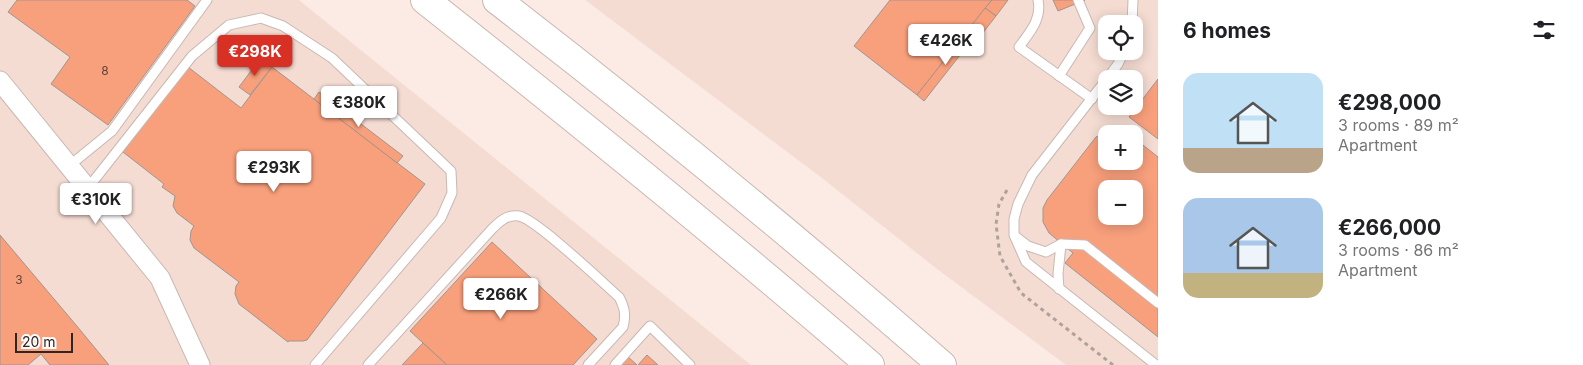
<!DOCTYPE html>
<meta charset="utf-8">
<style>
body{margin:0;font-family:Inter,sans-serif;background:#f6f6f6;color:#202124;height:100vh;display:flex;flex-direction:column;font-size:19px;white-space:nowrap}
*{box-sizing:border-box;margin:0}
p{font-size:16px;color:#757577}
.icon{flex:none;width:28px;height:28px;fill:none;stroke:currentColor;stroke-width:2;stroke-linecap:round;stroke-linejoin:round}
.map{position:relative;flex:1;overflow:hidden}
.sheet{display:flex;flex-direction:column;background:#fff;width:425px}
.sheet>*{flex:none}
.tools{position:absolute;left:1098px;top:15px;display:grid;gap:10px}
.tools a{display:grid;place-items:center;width:45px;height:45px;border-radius:10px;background:#fff;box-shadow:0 2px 12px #0003;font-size:25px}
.scale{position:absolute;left:15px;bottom:12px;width:58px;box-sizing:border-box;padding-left:5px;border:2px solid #2c2624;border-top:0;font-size:14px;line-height:18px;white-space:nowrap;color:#2c2624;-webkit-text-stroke:4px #fffbfa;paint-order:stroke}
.price{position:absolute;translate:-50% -42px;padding:0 11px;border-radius:5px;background:#fff;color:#222;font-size:16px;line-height:32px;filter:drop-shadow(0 1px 2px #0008)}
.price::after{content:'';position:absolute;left:50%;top:30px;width:15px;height:11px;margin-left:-8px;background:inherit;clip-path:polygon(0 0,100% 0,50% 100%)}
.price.active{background:#d93025;color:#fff}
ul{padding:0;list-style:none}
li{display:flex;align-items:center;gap:15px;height:125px;padding:0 25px}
li span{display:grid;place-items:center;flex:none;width:140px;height:100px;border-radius:15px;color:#555}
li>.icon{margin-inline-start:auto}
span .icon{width:60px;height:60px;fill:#fffc;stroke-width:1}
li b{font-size:21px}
h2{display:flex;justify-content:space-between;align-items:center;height:60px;padding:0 25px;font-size:21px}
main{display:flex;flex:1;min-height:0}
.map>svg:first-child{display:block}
.built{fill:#f5dcd2;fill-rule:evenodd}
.building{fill:#f89f7c;stroke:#a3948e;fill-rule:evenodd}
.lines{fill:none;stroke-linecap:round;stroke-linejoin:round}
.service-casing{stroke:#c8b8b2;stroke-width:11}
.minor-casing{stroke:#c8b8b2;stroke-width:21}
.motorway-casing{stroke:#c8b8b2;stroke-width:30}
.path{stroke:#afa29d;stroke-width:3;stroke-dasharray:4 4;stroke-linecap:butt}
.service{stroke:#fff;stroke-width:9}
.minor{stroke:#fff;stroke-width:19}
.motorway{stroke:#fff;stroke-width:28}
.labels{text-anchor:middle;stroke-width:4;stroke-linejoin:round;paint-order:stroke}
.number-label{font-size:12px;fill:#5f443a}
</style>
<main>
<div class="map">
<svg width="1158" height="365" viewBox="0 0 1158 365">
<rect width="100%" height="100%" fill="#fcebe4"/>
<!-- built -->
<g class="built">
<polygon points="0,0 299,0 751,365 0,365"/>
<path d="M 585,0 L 1158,0 L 1158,365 L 1066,365 L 937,269 L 818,175 ZM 1106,24 L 1134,24 L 1134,51 L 1106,51 ZM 1106,79 L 1134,79 L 1134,106 L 1106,106 ZM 1106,134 L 1134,134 L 1134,161 L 1106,161 ZM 1106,189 L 1134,189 L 1134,216 L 1106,216 Z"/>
</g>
<!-- building -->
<g class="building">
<polygon points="17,0 187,0 195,6 108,125 51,84 70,57 8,12"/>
<polygon points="890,0 992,0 917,95 854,46"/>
<polygon points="992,0 1008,0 996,16 985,8"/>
<polygon points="1053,0 1085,0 1058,11"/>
<polygon points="985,8 996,16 978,39 968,30"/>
<polygon points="968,30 975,36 924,101 917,95"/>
<polygon points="260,59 272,67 250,95 239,87"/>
<polygon points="188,67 241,108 272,67 425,184 307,340 303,341 289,341 288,342 239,304 235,294 236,286 239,282 194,248 190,240 191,231 194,226 177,213 173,206 175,196 162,187 164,184 123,152"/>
<polygon points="1158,79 1158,139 1129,117"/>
<polygon points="319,92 403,156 397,163 314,99"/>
<path d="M 1111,131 L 1118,131 L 1127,134 L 1106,134 L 1106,161 L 1134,161 L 1134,138 L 1158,157 L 1158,337 L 1065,263 L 1073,253 L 1049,233 L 1043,222 L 1043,208 L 1047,200 L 1096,137 ZM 1106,189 L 1134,189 L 1134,216 L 1106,216 Z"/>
<polygon points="0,235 76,325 109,365 50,365 41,354 28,365 0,365"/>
<polygon points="492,242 597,339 573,365 447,365 410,331"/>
<polygon points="423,343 447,365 402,365"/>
<polygon points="647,355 658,365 638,365"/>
<polygon points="627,356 637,365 620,365"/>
</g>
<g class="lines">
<defs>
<g id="service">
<path d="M 1038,0 C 1042,19 1030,32 1019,47 L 1092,99"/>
<polyline points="1132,24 1133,0"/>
<polyline points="1059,76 1090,28 1078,0"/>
<polyline points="1107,79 1118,64 1124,51"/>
<polyline points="1106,80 1032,175 1018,204 1014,219 1014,235 1026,262 1156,365"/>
<polyline points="69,166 112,131 207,0"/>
<polyline points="88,188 192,56 229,25 261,18 283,26 332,58 451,171 452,193 441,218 315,365"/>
<polyline points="1015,236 1028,246 1046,252 1061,244 1085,245 1158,303"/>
<polyline points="1059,289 1058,274 1061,244"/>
<path d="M 368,365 L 492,229 C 499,222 507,214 519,216 C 536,219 602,282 619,297 C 625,308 626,316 623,327 L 588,365"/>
<polyline points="615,365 650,326 690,365"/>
</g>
<polyline id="minor" points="0,81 160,278 200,365"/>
<g id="motorway">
<path d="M 425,0 C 576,119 725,240 870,365"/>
<path d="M 497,0 C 649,117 797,239 942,365"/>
</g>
</defs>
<!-- service casing -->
<use href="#service" class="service-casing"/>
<!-- minor casing -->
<use href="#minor" class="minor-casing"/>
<!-- motorway casing -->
<use href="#motorway" class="motorway-casing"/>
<!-- path -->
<polyline class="path" points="1007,190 999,204 996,224 1000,256 1021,293 1113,365"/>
<!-- service -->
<use href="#service" class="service"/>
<!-- minor -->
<use href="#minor" class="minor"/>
<!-- motorway -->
<use href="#motorway" class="motorway"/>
</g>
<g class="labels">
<!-- number labels -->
<g class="number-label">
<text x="105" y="75">8</text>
<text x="19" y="284">3</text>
</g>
</g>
</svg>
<div class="tools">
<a><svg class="icon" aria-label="locate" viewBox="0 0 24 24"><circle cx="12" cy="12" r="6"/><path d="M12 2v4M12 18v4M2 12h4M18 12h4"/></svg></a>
<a><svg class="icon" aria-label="layers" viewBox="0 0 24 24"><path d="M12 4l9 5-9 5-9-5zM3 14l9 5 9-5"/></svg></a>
<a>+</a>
<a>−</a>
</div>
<div class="scale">20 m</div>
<b class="price" style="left:946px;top:66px">€426K</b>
<b class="price active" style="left:255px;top:77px">€298K</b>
<b class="price" style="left:359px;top:128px">€380K</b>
<b class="price" style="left:274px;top:193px">€293K</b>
<b class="price" style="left:96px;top:225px">€310K</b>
<b class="price" style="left:501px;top:320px">€266K</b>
</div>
<section class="sheet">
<h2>6 homes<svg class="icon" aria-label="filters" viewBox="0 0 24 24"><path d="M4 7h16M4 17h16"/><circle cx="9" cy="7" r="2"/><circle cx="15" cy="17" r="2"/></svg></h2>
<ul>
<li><span style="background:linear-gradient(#bfe0f5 75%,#b9a48a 0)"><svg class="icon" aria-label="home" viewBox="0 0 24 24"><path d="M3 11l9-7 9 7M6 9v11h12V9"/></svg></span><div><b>€298,000</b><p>3 rooms · 89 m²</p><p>Apartment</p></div></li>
<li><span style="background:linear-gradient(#a9c7e8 75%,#c2b280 0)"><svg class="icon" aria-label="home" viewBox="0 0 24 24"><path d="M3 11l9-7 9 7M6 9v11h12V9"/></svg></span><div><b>€266,000</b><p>3 rooms · 86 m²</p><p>Apartment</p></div></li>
</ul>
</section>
</main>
